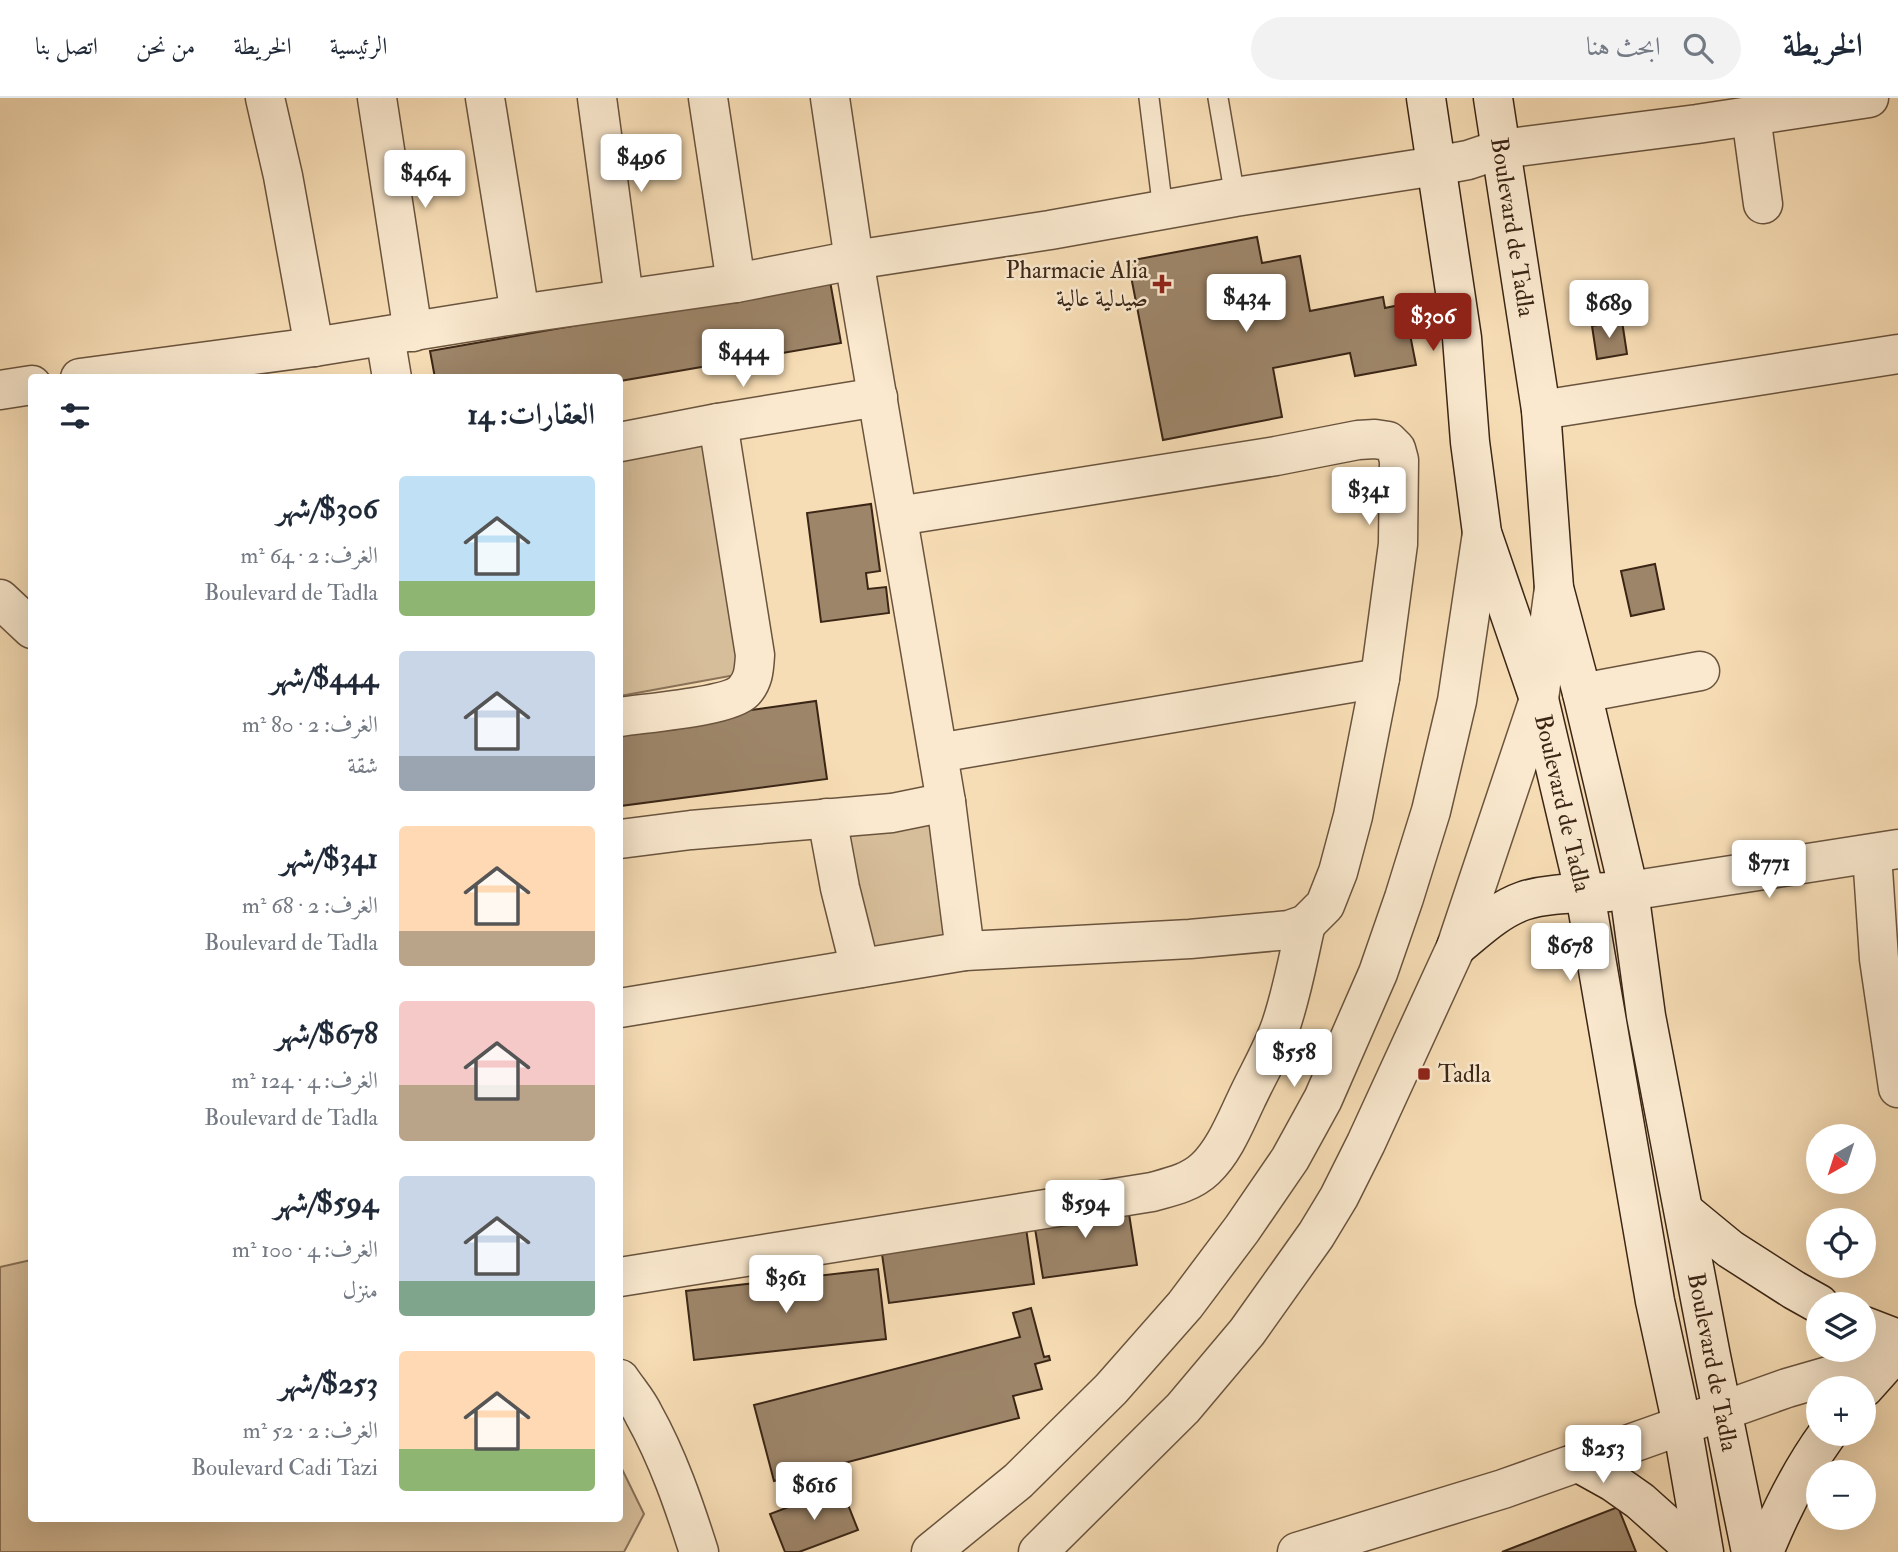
<!DOCTYPE html>
<html lang="ar">
<meta charset="utf-8">
<style>
body{margin:0;font-family:"IM FELL Double Pica",Amiri,serif;background:#f2f2f3;color:#1f2937;direction:rtl;height:100vh;display:flex;flex-direction:column;font-size:26px;white-space:nowrap}
*{box-sizing:border-box;margin:0}
p{font-size:23px;color:#747a83}
.icon{flex:none;width:38px;height:38px;fill:none;stroke:currentColor;stroke-width:2;stroke-linecap:round;stroke-linejoin:round}
.map{position:relative;flex:1;overflow:hidden;direction:ltr}
.side{position:absolute;left:28px;top:276px;width:595px;height:1148px;display:flex;flex-direction:column;background:#fff;border-radius:7px;box-shadow:0 7px 28px #0002;direction:rtl}
.side>*{flex:none}
.needle{width:46px;rotate:219deg}
.tools{position:absolute;left:1806px;top:1026px;display:grid;gap:14px}
.tools a{display:grid;place-items:center;width:70px;height:70px;border-radius:50%;background:#fff;box-shadow:0 7px 28px #0002;font-size:35px}
.price{position:absolute;translate:-50% -60px;padding:0 16px;border-radius:7px;background:#fff;color:#222;font-size:23px;line-height:46px;filter:drop-shadow(0 2px 4px #0008)}
.price::after{content:'';position:absolute;left:50%;top:42px;width:21px;height:16px;margin-left:-10px;background:inherit;clip-path:polygon(0 0,100% 0,50% 100%)}
.price.current{background:#8f2418;color:#fff}
ul{padding:0;list-style:none}
li{display:flex;align-items:center;gap:21px;height:175px;padding:0 28px}
li span{display:grid;place-items:center;flex:none;width:196px;height:140px;border-radius:7px;color:#555}
li>.icon{margin-inline-start:auto}
span .icon{width:84px;height:84px;fill:#fffc;stroke-width:1}
li b{font-size:30px}
h2{display:flex;justify-content:space-between;align-items:center;height:84px;padding:0 28px;font-size:30px}
header{display:flex;align-items:center;gap:42px;box-sizing:border-box;height:98px;padding:0 35px;background:#fff;border-bottom:2px solid #e0e1e3}
header strong{font-size:33px}
nav{display:flex;gap:38px;margin-inline-start:auto;font-size:24px}
.search{width:490px;height:63px;background:#f2f2f3;display:flex;align-items:center;gap:18px;box-sizing:border-box;padding:0 24px;border-radius:38px;color:#747a83;font-size:26px}
.map>svg:first-child{display:block}
.green{fill:#d7be9a;stroke:#897258;stroke-width:2}
.building{fill:#9d8569;stroke:#3b2616;stroke-width:2}
.lines{fill:none;stroke-linecap:round;stroke-linejoin:round}
.service-casing{stroke:#6a543e;stroke-width:22}
.minor-casing{stroke:#6a543e;stroke-width:41}
.tertiary-casing{stroke:#6a543e;stroke-width:41}
.secondary-casing{stroke:#3b2616;stroke-width:41}
.service{stroke:#fae9cf;stroke-width:19}
.minor{stroke:#fae9cf;stroke-width:38}
.tertiary{stroke:#fae9cf;stroke-width:38}
.secondary{stroke:#fae9cf;stroke-width:38}
.poi-dot{fill:#8f2418;stroke:#fae9cf;stroke-width:2.5}
.labels{text-anchor:middle;stroke-width:5;stroke-linejoin:round;paint-order:stroke}
.street-label{font-size:24px;fill:#3b2616;stroke:#fae9cf}
.poi-label{font-size:24px;fill:#3b2616;stroke:#fae9cf;text-anchor:end}
</style>
<header>
<strong>الخريطة</strong>
<div class="search"><svg class="icon" aria-label="search" viewBox="0 0 24 24"><circle cx="10" cy="10" r="6"/><path d="M15 15l6 6"/></svg>ابحث هنا</div>
<nav><a>الرئيسية</a><a>الخريطة</a><a>من نحن</a><a>اتصل بنا</a></nav>
</header>
<div class="map">
<svg width="1898" height="1454" viewBox="0 0 1898 1454">
<rect width="100%" height="100%" fill="#f7ddb5"/>
<filter id="stains"><feTurbulence type="fractalNoise" baseFrequency=".00286" numOctaves="4"/><feColorMatrix values="0 0 0 0 .2 0 0 0 0 .09 0 0 0 0 .02 0 0 0 .5 -.17"/></filter>
<radialGradient id="worn" r=".72"><stop offset=".6" stop-color="#630" stop-opacity="0"/><stop offset="1" stop-color="#630" stop-opacity=".3"/></radialGradient>
<!-- green -->
<g class="green">
<polygon points="728,317 773,570 620,598 620,333"/>
<polygon points="949,692 974,850 858,868 840,721"/>
<polygon points="31,1162 32,1421 620,1421 620,1367 644,1416 624,1454 0,1454 0,1169"/>
</g>
<!-- building -->
<g class="building">
<polygon points="1257,139 1262,165 1300,158 1310,213 1383,199 1385,210 1404,206 1416,267 1355,278 1350,255 1273,270 1282,319 1163,342 1128,163"/>
<polygon points="830,183 841,245 620,283 620,280 435,280 430,253"/>
<polygon points="1622,223 1627,256 1597,261 1592,228"/>
<polygon points="871,406 880,473 866,475 868,491 886,489 889,515 821,524 807,415"/>
<polygon points="1655,466 1664,511 1631,518 1621,473"/>
<polygon points="816,603 827,681 620,708 620,630"/>
<polygon points="1127,1103 1137,1167 1043,1180 1033,1118"/>
<polygon points="1025,1123 1034,1186 889,1205 880,1142"/>
<polygon points="878,1171 886,1241 694,1262 686,1193"/>
<polygon points="1031,1210 1044,1259 1049,1258 1050,1262 1035,1266 1042,1291 1013,1298 1019,1320 774,1383 754,1307 1020,1239 1013,1215"/>
<polygon points="841,1389 858,1432 799,1454 785,1454 770,1416"/>
<polygon points="1618,1409 1636,1454 1502,1454"/>
</g>
<g class="lines">
<defs>
<g id="service">
<polyline points="1149,0 1163,112"/>
<polyline points="1218,0 1235,99"/>
</g>
<g id="minor">
<polyline points="265,0 283,78 314,249"/>
<polyline points="377,0 413,234"/>
<polyline points="485,0 520,216"/>
<polyline points="597,0 624,200"/>
<polyline points="708,0 736,185"/>
<polyline points="830,0 854,162 946,704 965,853"/>
<polyline points="1751,18 1763,106"/>
<polyline points="385,238 392,280"/>
<polyline points="80,280 314,249 520,216 736,185 854,162 1050,132 1235,99 1436,68 1468,62 1501,51 1697,26 1869,0"/>
<polyline points="0,292 32,287"/>
<polyline points="1541,312 1898,256"/>
<polyline points="620,344 718,325 878,299"/>
<polyline points="0,501 32,531"/>
<polyline points="1582,595 1700,573"/>
<path d="M 620,619 C 644,615 729,609 744,593 C 754,582 754,571 755,557 L 718,325"/>
<polyline points="938,655 1380,580"/>
<polyline points="827,720 840,790 860,870"/>
<polyline points="620,741 691,732 892,715 946,704"/>
<polyline points="1872,756 1879,861 1898,990"/>
<polyline points="1629,793 1898,751"/>
<polyline points="620,910 965,853 1190,841 1289,832 1306,826 1325,807 1338,774 1353,718 1380,580 1398,446 1399,362 1396,351 1388,343 1375,341 1358,342 1276,358 898,418"/>
<path d="M 620,1179 L 1152,1094 C 1170,1089 1190,1085 1205,1071 C 1224,1053 1235,1025 1246,1002 C 1257,978 1271,955 1280,930 C 1292,896 1298,860 1306,826"/>
<path d="M 620,1281 C 628,1293 638,1304 644,1317 C 668,1360 684,1407 699,1454"/>
</g>
<g id="tertiary">
<polyline points="931,1454 1018,1383 1111,1291 1185,1207 1242,1131 1290,1061 1323,1001 1378,875 1404,800 1431,713 1457,603 1482,435"/>
<polyline points="1038,1454 1183,1310 1247,1234 1316,1137 1339,1099 1366,1045 1456,849 1539,601 1554,490"/>
<polyline points="1297,1454 1503,1391 1787,1290 1898,1258"/>
</g>
<g id="secondary">
<polyline points="1426,0 1462,240 1470,344 1482,435 1539,601 1585,796 1655,1203 1682,1327 1704,1454"/>
<polyline points="1493,0 1541,312 1554,490 1582,595 1629,793 1646,918 1711,1258 1751,1454"/>
<path d="M 1456,849 C 1476,833 1497,812 1523,803 C 1550,794 1582,796 1609,794"/>
<polyline points="1685,1114 1730,1151 1794,1192 1819,1206"/>
<polyline points="1864,1228 1898,1241"/>
<polyline points="1864,1290 1891,1260"/>
<polyline points="1577,1364 1613,1384 1640,1403 1697,1454"/>
<path d="M 1764,1454 C 1781,1412 1801,1372 1828,1335"/>
</g>
</defs>
<!-- service casing -->
<use href="#service" class="service-casing"/>
<!-- minor casing -->
<use href="#minor" class="minor-casing"/>
<!-- tertiary casing -->
<use href="#tertiary" class="tertiary-casing"/>
<!-- secondary casing -->
<use href="#secondary" class="secondary-casing"/>
<!-- service -->
<use href="#service" class="service"/>
<!-- minor -->
<use href="#minor" class="minor"/>
<!-- tertiary -->
<use href="#tertiary" class="tertiary"/>
<!-- secondary -->
<use href="#secondary" class="secondary"/>
</g>
<!-- markers -->
<g class="poi-dot">
<path d="M1158.5 175.5h7v7h7v7h-7v7h-7v-7h-7v-7h7z"/>
<rect x="1417" y="969" width="14" height="14" rx="3.5"/>
</g>
<g class="labels">
<!-- street labels -->
<g class="street-label">
<text transform="translate(1513 129) rotate(81)" y="8">Boulevard de Tadla</text>
<text transform="translate(1563 705) rotate(77)" y="8">Boulevard de Tadla</text>
<text transform="translate(1713 1264) rotate(79)" y="8">Boulevard de Tadla</text>
</g>
<!-- poi labels -->
<g class="poi-label">
<text x="1148" y="180">Pharmacie Alia<tspan x="1148" dy="28">صيدلية عالية</tspan></text>
<text x="1438" y="984" text-anchor="start">Tadla</text>
</g>
</g>
<rect width="100%" height="100%" filter="url(#stains)"/>
<rect width="100%" height="100%" fill="url(#worn)"/>
</svg>
<div class="tools">
<a><svg class="needle" viewBox="-14 -14 28 28"><path d="M0-13l5 13h-10z" fill="#e53935"/><path d="M0 13l5-13h-10z" fill="#747a83"/></svg></a>
<a><svg class="icon" aria-label="locate" viewBox="0 0 24 24"><circle cx="12" cy="12" r="6"/><path d="M12 2v4M12 18v4M2 12h4M18 12h4"/></svg></a>
<a><svg class="icon" aria-label="layers" viewBox="0 0 24 24"><path d="M12 4l9 5-9 5-9-5zM3 14l9 5 9-5"/></svg></a>
<a>+</a>
<a>−</a>
</div>
<b class="price" style="left:641px;top:96px">$496</b>
<b class="price" style="left:425px;top:112px">$464</b>
<b class="price" style="left:1246px;top:236px">$434</b>
<b class="price" style="left:1609px;top:242px">$689</b>
<b class="price current" style="left:1433px;top:255px">$306</b>
<b class="price" style="left:743px;top:291px">$444</b>
<b class="price" style="left:1369px;top:429px">$341</b>
<b class="price" style="left:1769px;top:802px">$771</b>
<b class="price" style="left:1570px;top:885px">$678</b>
<b class="price" style="left:1294px;top:991px">$558</b>
<b class="price" style="left:1085px;top:1142px">$594</b>
<b class="price" style="left:786px;top:1217px">$361</b>
<b class="price" style="left:1603px;top:1387px">$253</b>
<b class="price" style="left:814px;top:1424px">$616</b>
<section class="side">
<h2>العقارات: 14<svg class="icon" aria-label="filters" viewBox="0 0 24 24"><path d="M4 7h16M4 17h16"/><circle cx="9" cy="7" r="2"/><circle cx="15" cy="17" r="2"/></svg></h2>
<ul>
<li><span style="background:linear-gradient(#bfe0f5 75%,#8fb573 0)"><svg class="icon" aria-label="home" viewBox="0 0 24 24"><path d="M3 11l9-7 9 7M6 9v11h12V9"/></svg></span><div><b>$306/شهر</b><p>الغرف: 2 · 64 m²</p><p>Boulevard de Tadla</p></div></li>
<li><span style="background:linear-gradient(#c9d6e8 75%,#9aa5b1 0)"><svg class="icon" aria-label="home" viewBox="0 0 24 24"><path d="M3 11l9-7 9 7M6 9v11h12V9"/></svg></span><div><b>$444/شهر</b><p>الغرف: 2 · 80 m²</p><p>شقة</p></div></li>
<li><span style="background:linear-gradient(#ffd9b3 75%,#b9a48a 0)"><svg class="icon" aria-label="home" viewBox="0 0 24 24"><path d="M3 11l9-7 9 7M6 9v11h12V9"/></svg></span><div><b>$341/شهر</b><p>الغرف: 2 · 68 m²</p><p>Boulevard de Tadla</p></div></li>
<li><span style="background:linear-gradient(#f6c9c9 60%,#b9a48a 0)"><svg class="icon" aria-label="home" viewBox="0 0 24 24"><path d="M3 11l9-7 9 7M6 9v11h12V9"/></svg></span><div><b>$678/شهر</b><p>الغرف: 4 · 124 m²</p><p>Boulevard de Tadla</p></div></li>
<li><span style="background:linear-gradient(#c9d6e8 75%,#7fa58c 0)"><svg class="icon" aria-label="home" viewBox="0 0 24 24"><path d="M3 11l9-7 9 7M6 9v11h12V9"/></svg></span><div><b>$594/شهر</b><p>الغرف: 4 · 100 m²</p><p>منزل</p></div></li>
<li><span style="background:linear-gradient(#ffd9b3 70%,#8fb573 0)"><svg class="icon" aria-label="home" viewBox="0 0 24 24"><path d="M3 11l9-7 9 7M6 9v11h12V9"/></svg></span><div><b>$253/شهر</b><p>الغرف: 2 · 52 m²</p><p>Boulevard Cadi Tazi</p></div></li>
</ul>
</section>
</div>
